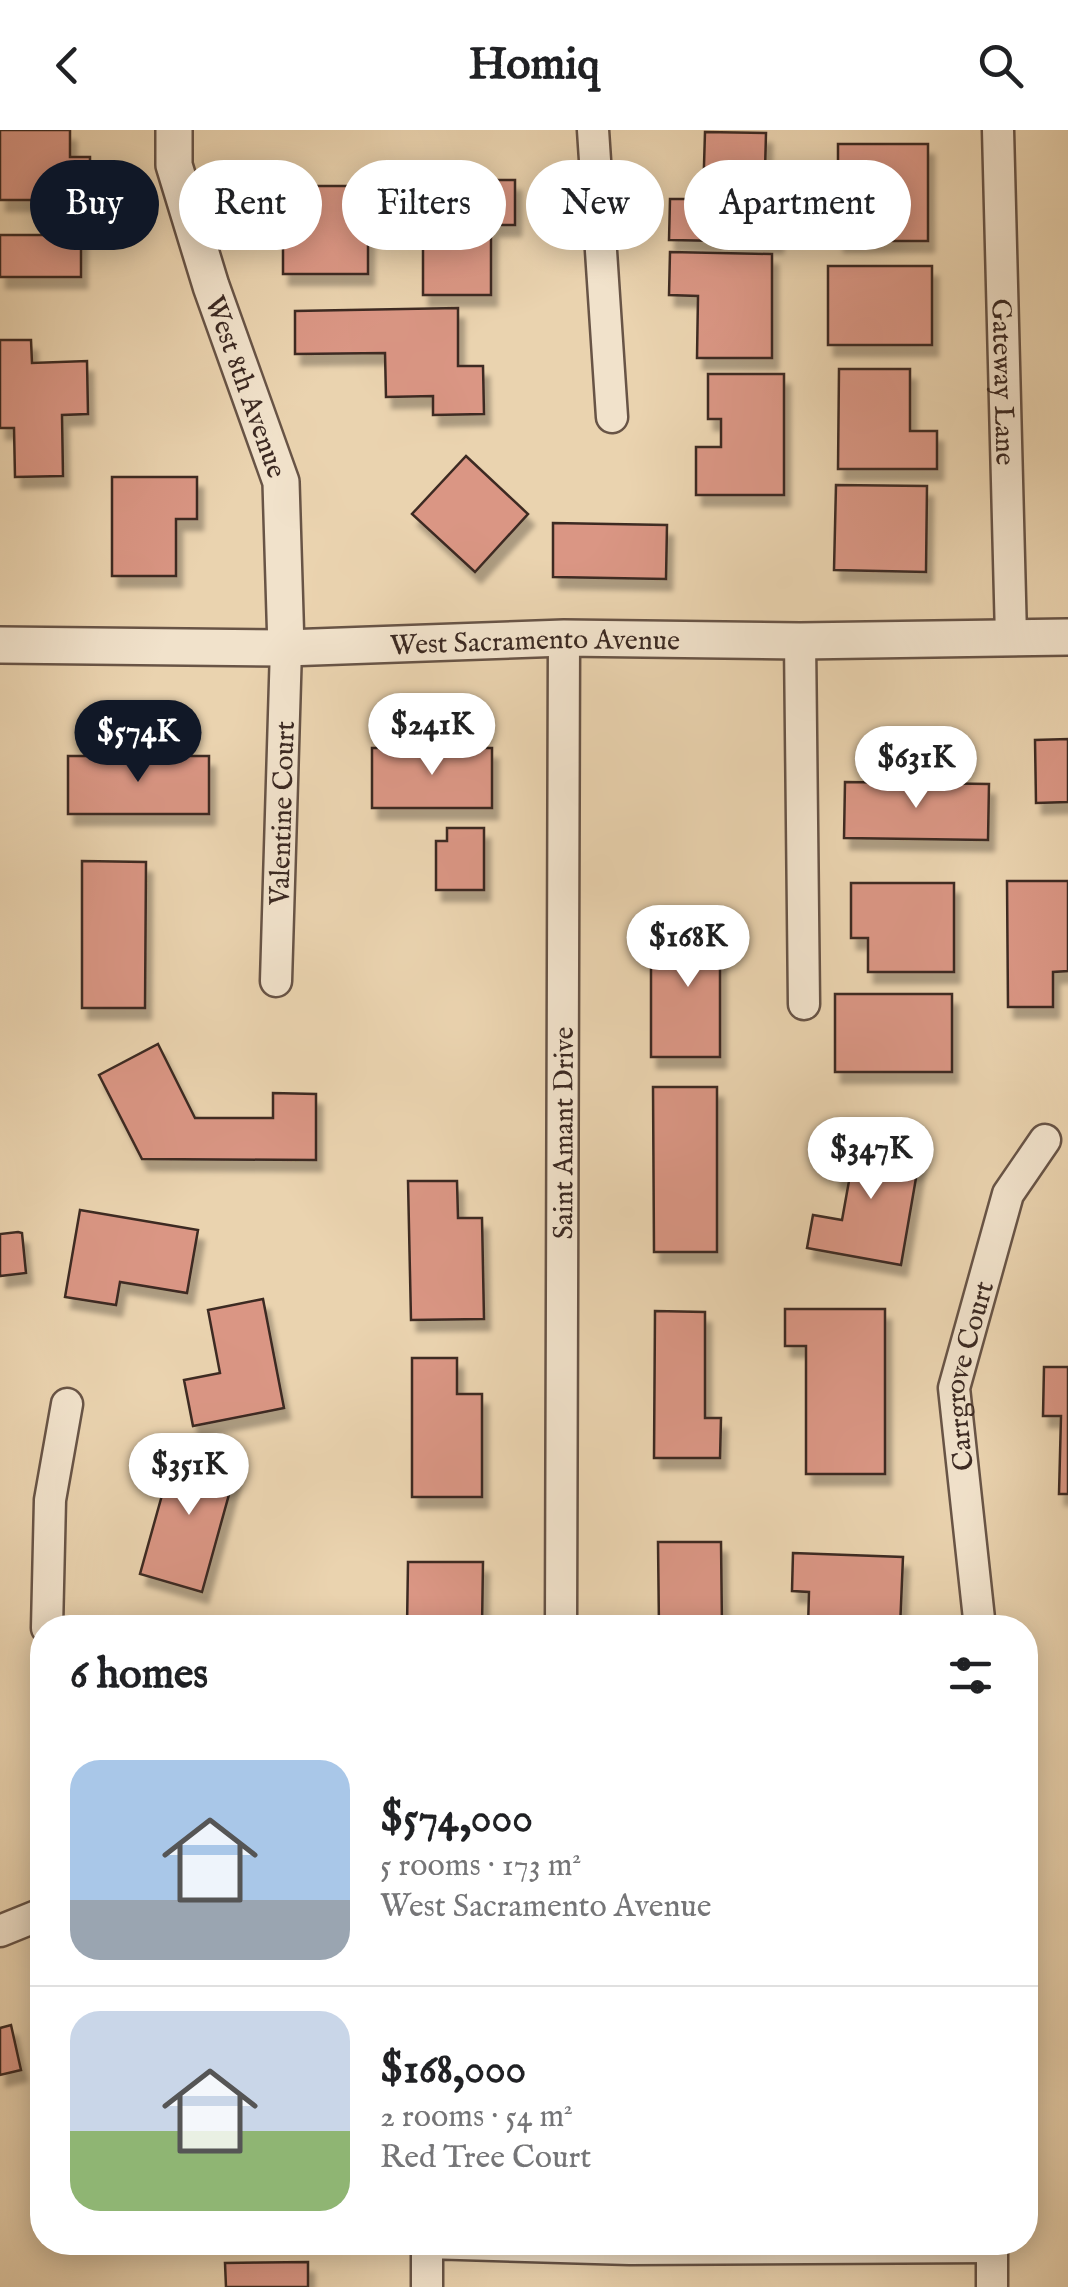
<!DOCTYPE html>
<meta charset="utf-8">
<style>
body{margin:0;font-family:"IM FELL English",serif;background:#f2f2f2;color:#202124;height:100vh;display:flex;flex-direction:column;font-size:38px;white-space:nowrap}
*{box-sizing:border-box;margin:0}
p{font-size:32px;color:#757577}
.icon{flex:none;width:55px;height:55px;fill:none;stroke:currentColor;stroke-width:2;stroke-linecap:round;stroke-linejoin:round}
.map{position:relative;flex:1;overflow:hidden}
.details{position:absolute;left:30px;top:1485px;width:1008px;height:640px;display:flex;flex-direction:column;background:#fff;border-radius:40px;box-shadow:0 5px 25px #0003}
.details>*{flex:none}
.top-card{position:absolute;left:30px;top:30px;width:1010px;height:90px;display:flex;gap:20px}
.price{position:absolute;translate:-50% -85px;padding:0 22px;border-radius:35px;background:#fff;color:#222;font-size:32px;line-height:65px;filter:drop-shadow(0 2px 5px #0008)}
.price::after{content:'';position:absolute;left:50%;top:60px;width:30px;height:22px;margin-left:-15px;background:inherit;clip-path:polygon(0 0,100% 0,50% 100%)}
.price.on{background:#111827;color:#fff}
ul{padding:0;list-style:none}
li{display:flex;align-items:center;gap:30px;height:250px;padding:0 40px}
li+li{border-top:2px solid #e0e0e0}
li span{display:grid;place-items:center;flex:none;width:280px;height:200px;border-radius:30px;color:#555}
li>.icon{margin-inline-start:auto}
span .icon{width:120px;height:120px;fill:#fffc;stroke-width:1}
li b{font-size:42px}
h2{display:flex;justify-content:space-between;align-items:center;height:120px;padding:0 40px;font-size:42px}
.pill{padding:0 35px;border-radius:45px;background:#fff;box-shadow:0 5px 25px #0003;font-size:35px;line-height:90px}
.pill.on{background:#111827;color:#fff}
header{display:flex;justify-content:space-between;align-items:center;height:130px;padding:0 40px;background:#fff;font-size:45px;font-weight:700}
.map>svg:first-child{display:block}
.building{fill:#da9684;stroke:#3c2a23;stroke-width:2.5;filter:url(#shadow)}
.lines{fill:none;stroke-linecap:round;stroke-linejoin:round}
.minor-casing{stroke:#685446;stroke-width:35}
.tertiary-casing{stroke:#685446;stroke-width:40}
.minor{stroke:#f1e2cb;stroke-width:30}
.tertiary{stroke:#f1e2cb;stroke-width:35}
.labels{text-anchor:middle;stroke-width:10;stroke-linejoin:round;paint-order:stroke}
.street-label{font-size:28px;fill:#3c2a23;stroke:#f1e2cb}
</style>
<header><svg class="icon" aria-label="back" viewBox="0 0 24 24"><path d="M15 5l-7 7 7 7"/></svg>Homiq<svg class="icon" aria-label="search" viewBox="0 0 24 24"><circle cx="10" cy="10" r="6"/><path d="M15 15l6 6"/></svg></header>
<div class="map">
<svg width="1068" height="2157" viewBox="0 0 1068 2157">
<defs>
<filter id="shadow"><feDropShadow dx="6" dy="11" stdDeviation="2.5" flood-color="#0004"/></filter>
</defs>
<rect width="100%" height="100%" fill="#ead3af"/>
<filter id="stains"><feTurbulence type="fractalNoise" baseFrequency=".002" numOctaves="4"/><feColorMatrix values="0 0 0 0 .2 0 0 0 0 .09 0 0 0 0 .02 0 0 0 .5 -.17"/></filter>
<radialGradient id="worn" r=".72"><stop offset=".6" stop-color="#630" stop-opacity="0"/><stop offset="1" stop-color="#630" stop-opacity=".3"/></radialGradient>
<!-- building -->
<g class="building">
<polygon points="0,0 70,0 70,27 90,27 90,70 0,70"/>
<polygon points="705,2 766,3 765,41 778,41 777,112 669,110 670,69 703,69"/>
<rect x="838" y="14" width="90" height="97"/>
<polygon points="423,50 515,50 515,95 491,95 491,165 423,165"/>
<rect x="283" y="56" width="85" height="88"/>
<rect x="0" y="105" width="81" height="42"/>
<polygon points="670,122 772,124 772,228 697,228 698,166 669,165"/>
<rect x="828" y="136" width="104" height="79"/>
<polygon points="458,178 458,236 483,236 484,284 433,285 433,266 386,267 385,223 295,224 295,181"/>
<polygon points="0,210 31,210 32,233 87,231 88,284 62,285 63,346 15,347 14,298 0,298"/>
<polygon points="839,239 910,239 910,301 937,301 937,339 838,339"/>
<polygon points="708,244 784,244 784,365 696,365 696,317 721,317 721,289 708,289"/>
<polygon points="466,326 528,384 475,442 412,384"/>
<polygon points="112,347 197,347 197,389 176,389 176,446 112,446"/>
<polygon points="836,355 927,356 926,442 834,440"/>
<polygon points="553,393 667,395 666,449 553,447"/>
<polygon points="1068,609 1068,672 1036,673 1035,610"/>
<rect x="372" y="618" width="120" height="60"/>
<rect x="68" y="626" width="141" height="58"/>
<polygon points="845,652 989,654 988,710 844,708"/>
<polygon points="447,698 484,698 484,760 436,760 436,711 447,711"/>
<polygon points="82,731 146,732 145,878 82,878"/>
<polygon points="1007,751 1068,751 1068,841 1053,842 1053,877 1008,877"/>
<polygon points="851,753 954,753 954,842 868,842 868,808 851,808"/>
<polygon points="670,782 720,782 720,927 651,927 651,835 670,835"/>
<rect x="835" y="864" width="117" height="78"/>
<polygon points="158,914 195,988 273,988 273,963 316,964 316,1030 142,1029 99,945"/>
<polygon points="653,957 717,957 717,1122 654,1122"/>
<polygon points="841,1006 921,1019 901,1135 807,1118 813,1085 842,1090 849,1051 834,1048"/>
<polygon points="408,1051 457,1051 458,1088 482,1088 484,1189 411,1190"/>
<polygon points="80,1080 198,1100 187,1163 120,1152 116,1175 65,1167"/>
<polygon points="18,1102 22,1103 26,1143 0,1146 0,1104"/>
<polygon points="263,1169 284,1278 193,1296 184,1250 220,1243 208,1180"/>
<polygon points="785,1179 885,1179 885,1344 806,1344 806,1216 785,1216"/>
<polygon points="655,1181 705,1182 705,1288 721,1288 720,1328 654,1328"/>
<polygon points="412,1228 457,1228 457,1264 482,1264 482,1367 412,1367"/>
<polygon points="1044,1237 1068,1237 1068,1364 1059,1364 1061,1286 1043,1286"/>
<polygon points="176,1315 238,1332 202,1462 140,1444"/>
<polygon points="658,1412 721,1412 722,1498 659,1498"/>
<polygon points="793,1423 903,1427 900,1498 808,1498 809,1462 792,1461"/>
<polygon points="408,1432 483,1432 482,1498 407,1498"/>
<polygon points="201,1489 202,1498 142,1498 141,1494"/>
<polygon points="11,1895 21,1940 0,1945 0,1898"/>
<polygon points="308,2132 308,2157 226,2157 225,2133"/>
</g>
<g class="lines">
<defs>
<g id="minor">
<polyline points="593,0 612,287"/>
<path id="s1" d="M 998,0 L 1011,507"/>
<polyline points="800,511 804,874"/>
<path id="s2" d="M 276,851 L 286,518"/>
<polyline points="47,1498 50,1370 67,1274"/>
<path id="s3" d="M 561,1498 L 564,508"/>
<path id="s4" d="M 980,1498 L 954,1258 L 1008,1064 L 1045,1010"/>
<polyline points="0,1801 42,1784"/>
<polyline points="992,2112 992,2157"/>
<polyline points="427,2157 427,2113 630,2119 992,2117"/>
</g>
<g id="tertiary">
<path id="s5" d="M 174,0 L 174,35 L 211,156 L 281,352 L 286,518"/>
<path id="s6" d="M 0,515 L 286,518 L 564,508 L 800,511 L 1068,507"/>
</g>
</defs>
<!-- minor casing -->
<use href="#minor" class="minor-casing"/>
<!-- tertiary casing -->
<use href="#tertiary" class="tertiary-casing"/>
<!-- minor -->
<use href="#minor" class="minor"/>
<!-- tertiary -->
<use href="#tertiary" class="tertiary"/>
</g>
<g class="labels">
<!-- street labels -->
<g class="street-label">
<text dy="10" stroke="none"><textPath href="#s1" startOffset="252">Gateway Lane</textPath></text>
<text dy="10" stroke="none"><textPath href="#s5" startOffset="268">West 8th Avenue</textPath></text>
<text dy="10" stroke="none"><textPath href="#s6" startOffset="535">West Sacramento Avenue</textPath></text>
<text dy="10" stroke="none"><textPath href="#s2" startOffset="168">Valentine Court</textPath></text>
<text dy="10" stroke="none"><textPath href="#s3" startOffset="495">Saint Amant Drive</textPath></text>
<text dy="10" stroke="none"><textPath href="#s4" startOffset="255">Carrgrove Court</textPath></text>
</g>
</g>
<rect width="100%" height="100%" filter="url(#stains)"/>
<rect width="100%" height="100%" fill="url(#worn)"/>
</svg>
<b class="price" style="left:432px;top:648px">$241K</b>
<b class="price on" style="left:138px;top:655px">$574K</b>
<b class="price" style="left:916px;top:681px">$631K</b>
<b class="price" style="left:688px;top:860px">$168K</b>
<b class="price" style="left:871px;top:1072px">$347K</b>
<b class="price" style="left:189px;top:1388px">$351K</b>
<div class="top-card">
<a class="pill on">Buy</a>
<a class="pill">Rent</a>
<a class="pill">Filters</a>
<a class="pill">New</a>
<a class="pill">Apartment</a>
</div>
<section class="details">
<h2>6 homes<svg class="icon" aria-label="filters" viewBox="0 0 24 24"><path d="M4 7h16M4 17h16"/><circle cx="9" cy="7" r="2"/><circle cx="15" cy="17" r="2"/></svg></h2>
<ul>
<li><span style="background:linear-gradient(#a9c7e8 70%,#9aa5b1 0)"><svg class="icon" aria-label="home" viewBox="0 0 24 24"><path d="M3 11l9-7 9 7M6 9v11h12V9"/></svg></span><div><b>$574,000</b><p>5 rooms · 173 m²</p><p>West Sacramento Avenue</p></div></li>
<li><span style="background:linear-gradient(#c9d6e8 60%,#8fb573 0)"><svg class="icon" aria-label="home" viewBox="0 0 24 24"><path d="M3 11l9-7 9 7M6 9v11h12V9"/></svg></span><div><b>$168,000</b><p>2 rooms · 54 m²</p><p>Red Tree Court</p></div></li>
</ul>
</section>
</div>
